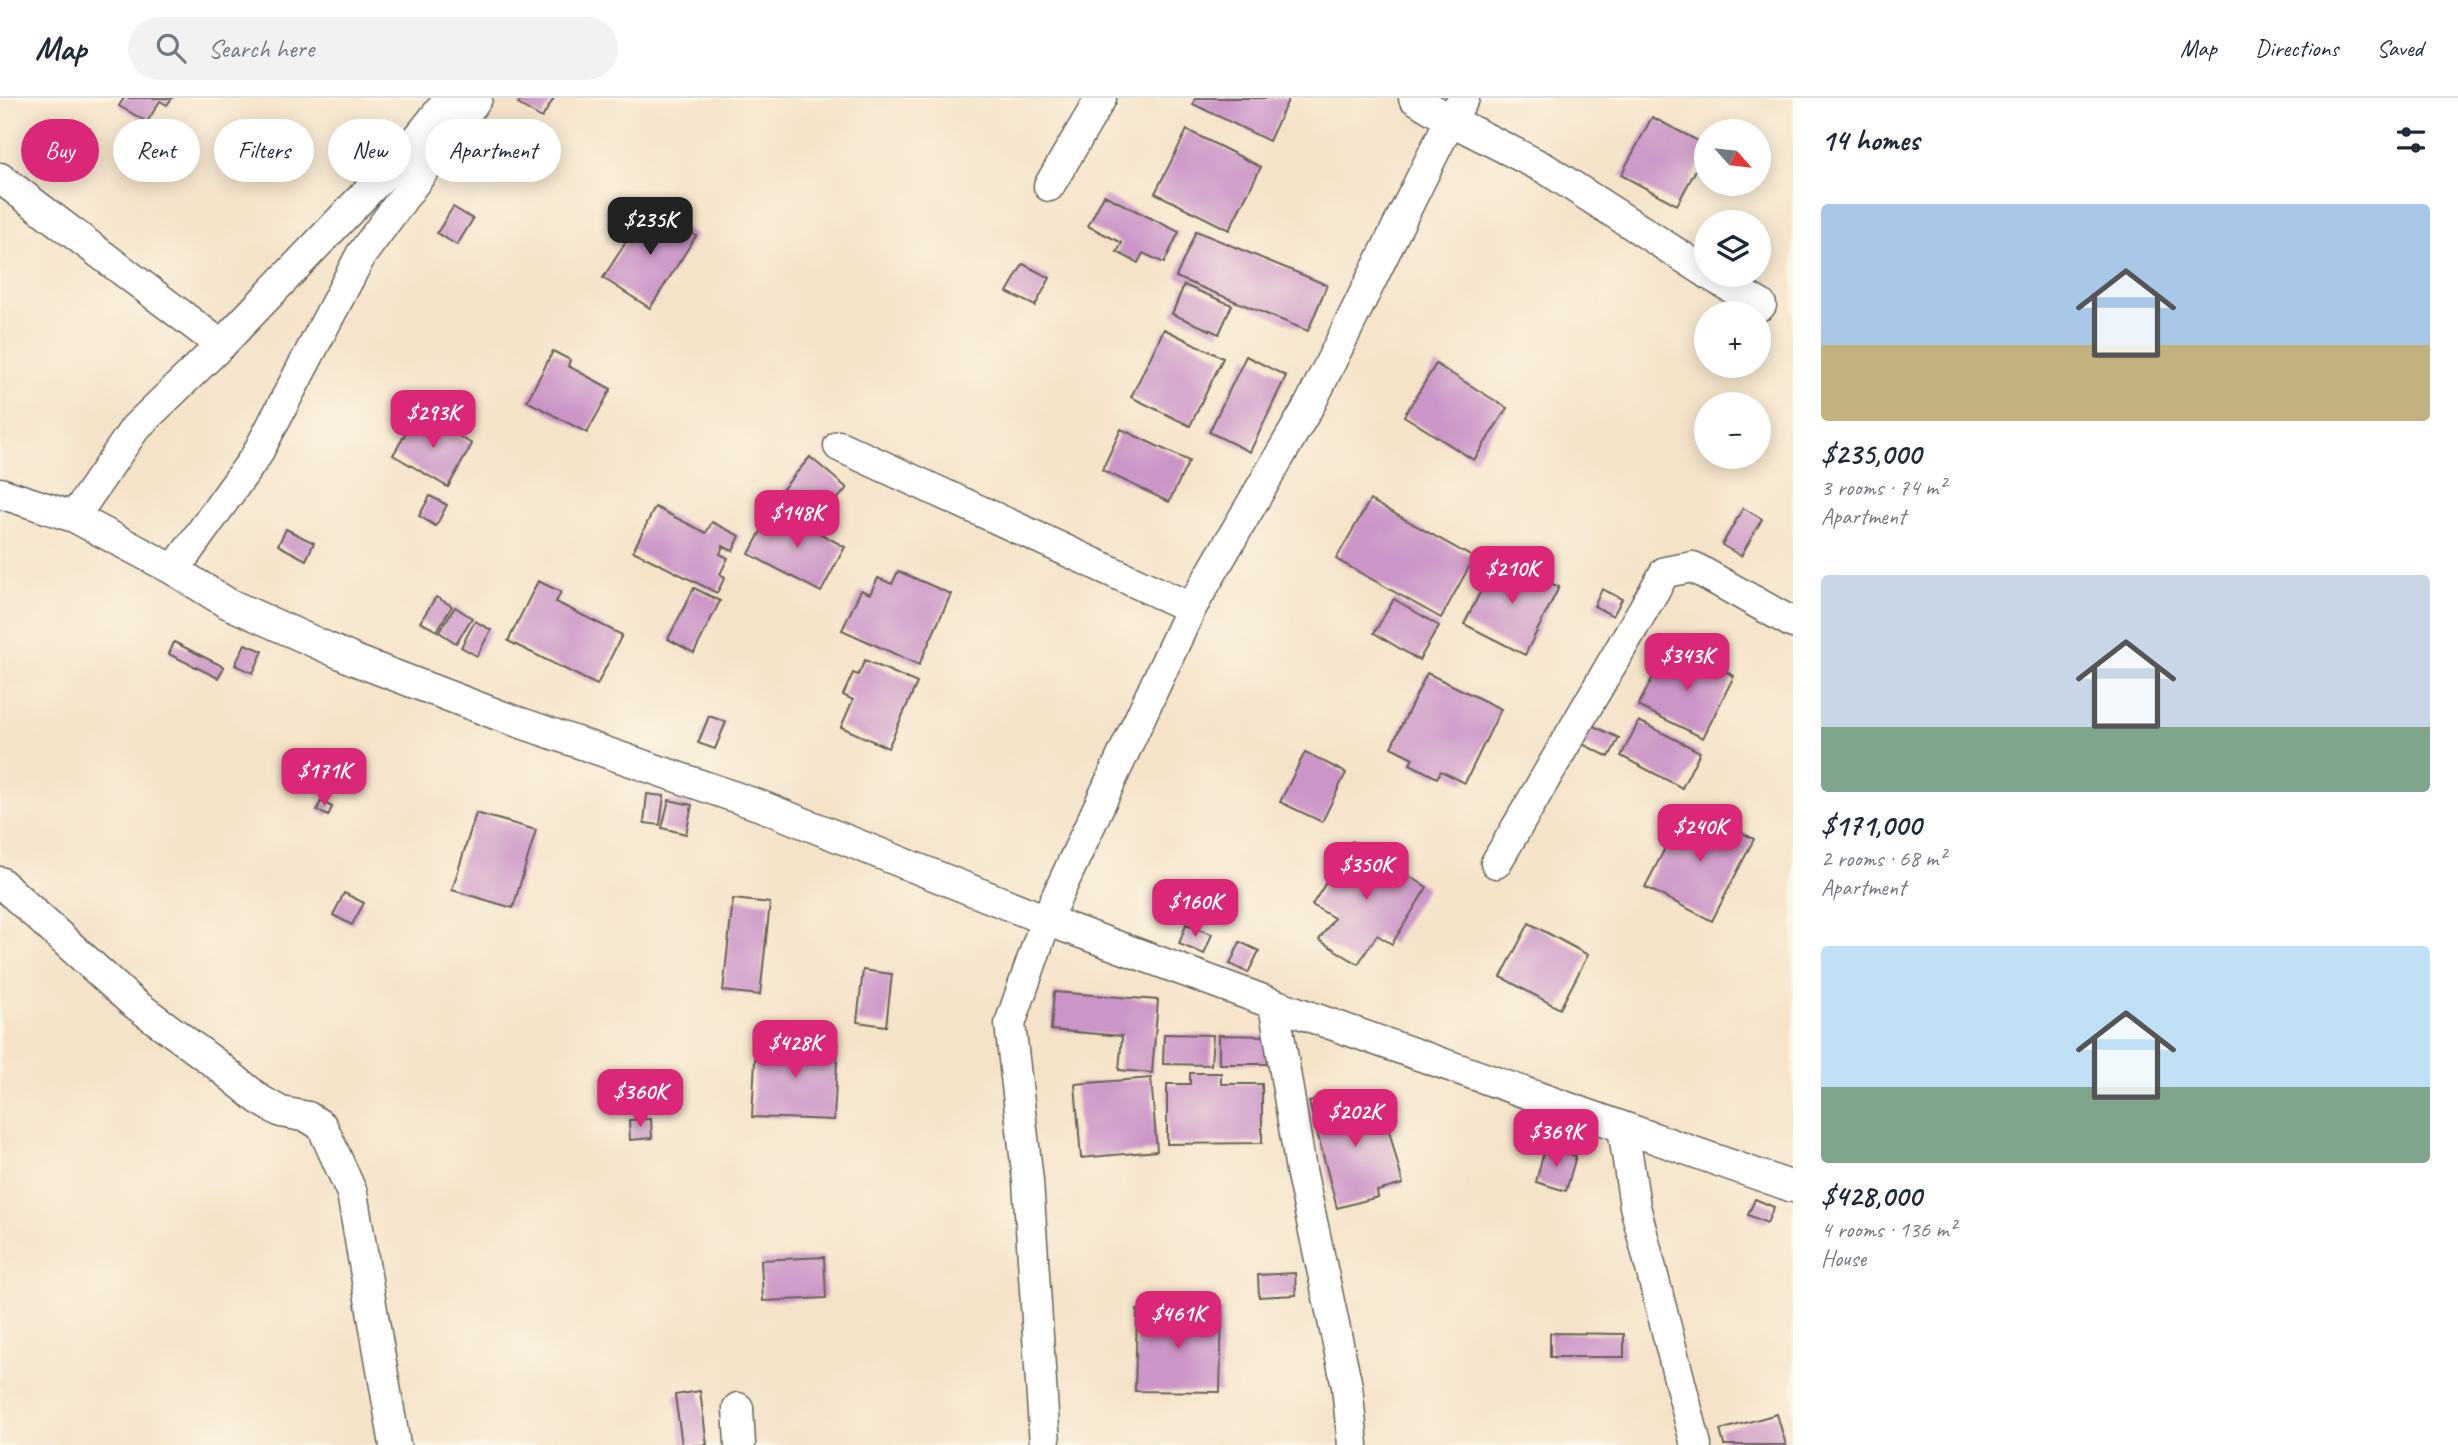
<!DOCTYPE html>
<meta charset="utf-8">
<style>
body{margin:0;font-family:Caveat,sans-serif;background:#f2f2f3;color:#1f2937;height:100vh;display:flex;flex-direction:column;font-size:26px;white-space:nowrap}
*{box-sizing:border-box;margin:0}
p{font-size:23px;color:#747a83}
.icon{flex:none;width:38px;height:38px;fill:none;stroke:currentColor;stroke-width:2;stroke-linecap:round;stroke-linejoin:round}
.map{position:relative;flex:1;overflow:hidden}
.sheet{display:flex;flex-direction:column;background:#fff;width:665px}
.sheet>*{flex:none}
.guide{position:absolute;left:21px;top:21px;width:665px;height:63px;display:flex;gap:14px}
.needle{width:46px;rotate:117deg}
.buttons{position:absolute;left:1694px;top:21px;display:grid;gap:14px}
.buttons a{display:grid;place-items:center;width:77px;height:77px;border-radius:50%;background:#fff;box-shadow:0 4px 18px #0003;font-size:35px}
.price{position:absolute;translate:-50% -60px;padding:0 16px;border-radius:14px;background:#db2777;color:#fff;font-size:23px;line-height:46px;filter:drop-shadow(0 2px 4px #0008)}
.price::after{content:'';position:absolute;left:50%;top:42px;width:21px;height:16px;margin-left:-10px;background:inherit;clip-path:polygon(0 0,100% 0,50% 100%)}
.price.selected{background:#222;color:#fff}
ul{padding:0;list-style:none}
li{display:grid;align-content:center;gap:14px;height:371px;padding:0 28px}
li span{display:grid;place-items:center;height:217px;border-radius:7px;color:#555}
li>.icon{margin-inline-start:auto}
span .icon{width:126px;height:126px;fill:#fffc;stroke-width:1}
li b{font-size:30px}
h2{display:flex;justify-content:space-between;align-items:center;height:84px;padding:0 28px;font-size:30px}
.chip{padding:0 24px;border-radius:32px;background:#fff;box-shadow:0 4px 18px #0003;font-size:24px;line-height:63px}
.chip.selected{background:#db2777;color:#fff}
header{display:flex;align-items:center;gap:42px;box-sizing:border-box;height:98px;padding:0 35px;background:#fff;border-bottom:2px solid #e0e1e3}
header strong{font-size:33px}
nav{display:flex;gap:38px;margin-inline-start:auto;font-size:24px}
.search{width:490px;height:63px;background:#f2f2f3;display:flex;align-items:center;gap:18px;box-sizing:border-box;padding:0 24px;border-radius:38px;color:#747a83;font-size:26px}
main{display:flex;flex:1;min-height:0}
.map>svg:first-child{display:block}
.building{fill:#cc95c7}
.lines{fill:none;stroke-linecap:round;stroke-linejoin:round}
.minor-casing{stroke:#686259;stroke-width:33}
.minor{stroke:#fff;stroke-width:30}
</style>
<header>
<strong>Map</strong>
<div class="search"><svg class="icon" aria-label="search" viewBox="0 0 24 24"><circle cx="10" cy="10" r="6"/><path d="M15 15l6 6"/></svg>Search here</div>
<nav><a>Map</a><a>Directions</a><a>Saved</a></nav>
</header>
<main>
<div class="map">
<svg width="1793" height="1347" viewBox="0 0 1793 1347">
<rect width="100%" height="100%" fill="#fcf5e5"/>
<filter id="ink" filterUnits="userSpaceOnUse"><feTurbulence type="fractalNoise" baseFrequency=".0143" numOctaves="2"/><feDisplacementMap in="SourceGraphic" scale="14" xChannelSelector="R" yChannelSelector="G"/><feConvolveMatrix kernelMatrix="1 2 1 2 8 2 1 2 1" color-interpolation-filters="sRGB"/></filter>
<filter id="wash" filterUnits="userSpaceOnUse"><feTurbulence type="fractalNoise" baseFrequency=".00686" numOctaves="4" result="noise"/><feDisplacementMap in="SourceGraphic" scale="28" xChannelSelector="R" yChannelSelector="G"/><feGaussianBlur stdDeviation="1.57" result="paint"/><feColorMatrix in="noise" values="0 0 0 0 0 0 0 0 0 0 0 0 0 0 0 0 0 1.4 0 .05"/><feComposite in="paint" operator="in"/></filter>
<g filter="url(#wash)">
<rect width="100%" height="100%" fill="#f5e3c9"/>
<g id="blocks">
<!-- building -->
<g class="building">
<polygon points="124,0 172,0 167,7 160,3 147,24 119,8"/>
<polygon points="522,0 554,0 542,20 518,6"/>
<polygon points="1195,0 1289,0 1269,43 1193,6"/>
<polygon points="1652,19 1706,47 1706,53 1677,107 1621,77"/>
<polygon points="1187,32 1261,69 1229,132 1155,95"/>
<polygon points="1104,97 1179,134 1164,165 1143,155 1138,165 1117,154 1122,145 1088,128"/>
<polygon points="649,108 696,138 650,210 603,180"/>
<polygon points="453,109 473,121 457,147 437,135"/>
<polygon points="1196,133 1327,187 1308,233 1176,179"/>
<polygon points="1023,166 1050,180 1035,208 1007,194"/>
<polygon points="1184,187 1232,207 1219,236 1172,216"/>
<polygon points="1164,231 1223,260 1190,328 1131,299"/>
<polygon points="553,253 570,262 568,268 611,291 587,335 527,303"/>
<polygon points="1246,258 1286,278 1250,354 1209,334"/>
<polygon points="1436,266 1507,310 1474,362 1404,318"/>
<polygon points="418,314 472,346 448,389 393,357"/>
<polygon points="1121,331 1189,363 1169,404 1102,372"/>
<polygon points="810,359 847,390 818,424 781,393"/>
<polygon points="430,398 447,407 436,428 419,418"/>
<polygon points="1370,402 1474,460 1441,520 1336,461"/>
<polygon points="655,409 706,435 712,424 740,438 733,453 723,448 720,456 728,460 720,476 725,479 717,495 633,453"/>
<polygon points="773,410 845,449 821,494 749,456"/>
<polygon points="1743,410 1762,421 1741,458 1722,447"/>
<polygon points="286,431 314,445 306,462 278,447"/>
<polygon points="1498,459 1559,489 1525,557 1464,526"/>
<polygon points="898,473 951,496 919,567 842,532 861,492 870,496 878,480 892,486"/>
<polygon points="538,483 561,494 556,504 622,537 597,587 508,543"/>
<polygon points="694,490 720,503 694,555 668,541"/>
<polygon points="1602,491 1622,501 1613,518 1594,508"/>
<polygon points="436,499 452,508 437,533 420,524"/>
<polygon points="1394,501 1439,528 1419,562 1374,535"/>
<polygon points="455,509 472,520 456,545 439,534"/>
<polygon points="475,523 491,532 477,558 461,549"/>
<polygon points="174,544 224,569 218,580 169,556"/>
<polygon points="245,546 263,553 253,575 235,567"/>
<polygon points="1684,552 1734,578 1703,640 1638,608 1661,563 1675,570"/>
<polygon points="865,562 917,585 888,650 841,629 853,602 843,597 853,575 858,577"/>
<polygon points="1427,575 1501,611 1465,685 1441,673 1437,680 1410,666 1413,660 1391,649"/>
<polygon points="709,618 726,624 715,651 698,645"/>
<polygon points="1639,623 1700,654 1682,690 1621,658"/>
<polygon points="1589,626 1619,640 1609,659 1580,645"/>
<polygon points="326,654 347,664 338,680 318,671"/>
<polygon points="1305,654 1346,675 1322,724 1280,704"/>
<polygon points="647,696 664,698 660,727 644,725"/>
<polygon points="669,702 692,707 686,736 662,730"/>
<polygon points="321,703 332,709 328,718 317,712"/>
<polygon points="1702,714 1754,741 1712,823 1645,789 1682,717 1697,724"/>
<polygon points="476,715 536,732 513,810 452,792"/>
<polygon points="1352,743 1427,789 1392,846 1377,837 1358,866 1319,842 1334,820 1312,807"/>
<polygon points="344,795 364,805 352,827 333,817"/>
<polygon points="733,801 770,805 760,897 723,893"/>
<polygon points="1529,825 1588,857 1560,911 1501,879"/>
<polygon points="1186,826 1212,836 1204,856 1179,846"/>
<polygon points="1240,844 1259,853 1248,875 1230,866"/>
<polygon points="863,872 892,876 886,928 857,924"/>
<polygon points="1054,894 1158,902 1152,975 1119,972 1122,938 1051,932"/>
<polygon points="1164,936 1213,937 1211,967 1163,966"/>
<polygon points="1219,937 1269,938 1268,966 1219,966"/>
<polygon points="756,943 838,946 834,1022 752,1019"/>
<polygon points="1190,975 1221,975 1221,986 1262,986 1262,1045 1167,1046 1167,986 1190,986"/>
<polygon points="1151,980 1157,1053 1081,1060 1075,986"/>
<polygon points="1345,994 1348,1008 1370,1002 1374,1016 1384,1013 1403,1086 1377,1093 1378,1099 1337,1110 1309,1004"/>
<polygon points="651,1021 652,1040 630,1042 629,1022"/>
<polygon points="1545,1049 1576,1058 1566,1093 1536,1084"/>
<polygon points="1755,1101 1774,1109 1767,1125 1748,1117"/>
<polygon points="824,1159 826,1200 763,1203 761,1162"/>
<polygon points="1295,1175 1296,1197 1259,1199 1258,1177"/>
<polygon points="1137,1212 1222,1213 1220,1294 1135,1293"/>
<polygon points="1550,1235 1624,1236 1624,1259 1550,1259"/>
<polygon points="700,1293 707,1347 682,1347 675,1297"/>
<polygon points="1777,1316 1786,1347 1724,1347 1720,1332"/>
</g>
</g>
</g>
<g filter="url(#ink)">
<use href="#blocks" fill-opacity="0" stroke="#686259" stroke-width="2"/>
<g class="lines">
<defs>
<g id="minor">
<polyline points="1414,0 1450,22 1546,71 1706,174"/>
<polyline points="0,80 221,247"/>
<polyline points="1049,88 1101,0"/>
<polyline points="1710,177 1761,207"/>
<polyline points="839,348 1191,510"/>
<polyline points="0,395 74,419 174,472 227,505 357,563 501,618 761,708 1046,822 1274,906 1793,1089"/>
<polyline points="74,419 135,330 221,247 414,45 450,0"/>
<polyline points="174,472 256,358 361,157 477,0"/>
<polyline points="1496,765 1665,474 1693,469 1793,525"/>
<polyline points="0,784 131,903 216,966 260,1002 281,1014 308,1019 322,1028 352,1095 395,1347"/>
<polyline points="1274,906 1301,1072 1347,1288 1353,1347"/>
<polyline points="1623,1030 1635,1108 1696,1347"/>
<polyline points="738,1310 740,1347"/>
<polyline points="1045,1347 1028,1083 1010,926 1046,822 1191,510 1310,306 1450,22 1464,0"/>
</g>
</defs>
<!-- minor casing -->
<use href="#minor" class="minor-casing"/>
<!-- minor -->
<use href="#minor" class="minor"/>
</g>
</g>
</svg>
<div class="buttons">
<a><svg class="needle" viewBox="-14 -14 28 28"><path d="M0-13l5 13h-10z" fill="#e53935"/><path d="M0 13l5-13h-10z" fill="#747a83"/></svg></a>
<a><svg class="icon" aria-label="layers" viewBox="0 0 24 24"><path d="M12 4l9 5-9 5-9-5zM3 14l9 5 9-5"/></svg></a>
<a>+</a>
<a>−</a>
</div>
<b class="price selected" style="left:650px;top:159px">$235K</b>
<b class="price" style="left:433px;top:352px">$293K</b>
<b class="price" style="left:797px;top:452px">$148K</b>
<b class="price" style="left:1512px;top:508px">$210K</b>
<b class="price" style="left:1687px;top:595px">$343K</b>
<b class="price" style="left:324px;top:710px">$171K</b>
<b class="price" style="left:1700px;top:766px">$240K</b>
<b class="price" style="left:1366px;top:804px">$350K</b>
<b class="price" style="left:1195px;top:841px">$160K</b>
<b class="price" style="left:795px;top:982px">$428K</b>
<b class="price" style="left:640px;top:1031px">$360K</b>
<b class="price" style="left:1355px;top:1051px">$202K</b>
<b class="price" style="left:1556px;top:1071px">$369K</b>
<b class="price" style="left:1178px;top:1253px">$461K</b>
<div class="guide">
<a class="chip selected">Buy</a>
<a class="chip">Rent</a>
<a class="chip">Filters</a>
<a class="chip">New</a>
<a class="chip">Apartment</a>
</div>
</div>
<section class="sheet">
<h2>14 homes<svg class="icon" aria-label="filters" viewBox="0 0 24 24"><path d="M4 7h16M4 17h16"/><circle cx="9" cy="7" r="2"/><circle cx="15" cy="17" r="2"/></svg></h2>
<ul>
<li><span style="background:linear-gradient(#a9c7e8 65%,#c2b280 0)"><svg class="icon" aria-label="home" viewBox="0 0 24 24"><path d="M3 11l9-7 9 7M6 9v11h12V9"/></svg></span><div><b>$235,000</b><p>3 rooms · 74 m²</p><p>Apartment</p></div></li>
<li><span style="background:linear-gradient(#c9d6e8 70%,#7fa58c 0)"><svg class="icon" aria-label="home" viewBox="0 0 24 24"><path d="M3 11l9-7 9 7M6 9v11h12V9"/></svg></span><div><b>$171,000</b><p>2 rooms · 68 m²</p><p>Apartment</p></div></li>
<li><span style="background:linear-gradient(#bfe0f5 65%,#7fa58c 0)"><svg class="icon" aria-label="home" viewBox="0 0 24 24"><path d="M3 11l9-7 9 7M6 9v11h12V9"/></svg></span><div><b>$428,000</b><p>4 rooms · 136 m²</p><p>House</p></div></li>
</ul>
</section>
</main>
